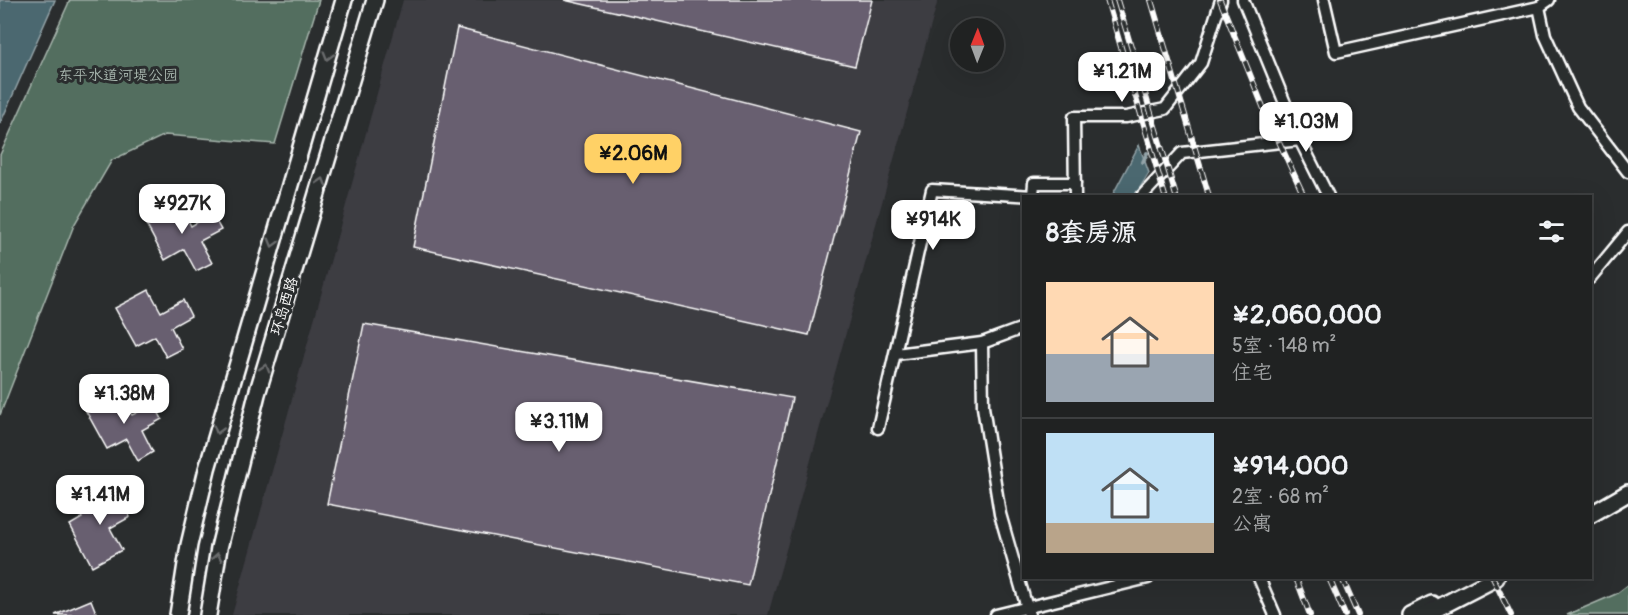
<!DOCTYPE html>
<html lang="zh">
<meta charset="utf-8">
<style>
body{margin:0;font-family:Pangolin,"LXGW WenKai TC",sans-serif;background:#2d2f2f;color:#f1f3f6;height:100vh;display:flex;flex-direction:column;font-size:22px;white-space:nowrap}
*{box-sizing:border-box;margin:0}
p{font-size:20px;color:#a2a4a5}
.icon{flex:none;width:33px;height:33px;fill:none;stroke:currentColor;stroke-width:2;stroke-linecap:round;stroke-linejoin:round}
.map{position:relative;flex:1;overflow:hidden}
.details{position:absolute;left:1022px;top:195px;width:570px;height:384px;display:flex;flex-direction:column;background:#202222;border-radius:0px;box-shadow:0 6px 24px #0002,0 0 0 2px #3d3f40}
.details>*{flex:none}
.needle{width:39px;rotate:1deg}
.controls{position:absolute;left:950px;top:18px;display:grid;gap:12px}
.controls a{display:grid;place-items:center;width:54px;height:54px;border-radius:50%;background:#202222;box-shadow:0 6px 24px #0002,0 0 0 2px #3d3f40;font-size:30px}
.price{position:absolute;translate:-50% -51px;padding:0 14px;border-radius:12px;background:#fff;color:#222;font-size:20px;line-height:39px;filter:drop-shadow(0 2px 3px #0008)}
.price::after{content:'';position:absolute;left:50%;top:36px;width:18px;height:14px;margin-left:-9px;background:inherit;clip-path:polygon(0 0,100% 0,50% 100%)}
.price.selected{background:#ffd166;color:#111}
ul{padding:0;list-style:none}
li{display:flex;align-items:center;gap:18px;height:150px;padding:0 24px}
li+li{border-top:2px solid #3d3f40}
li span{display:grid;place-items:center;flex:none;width:168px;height:120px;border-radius:0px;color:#555}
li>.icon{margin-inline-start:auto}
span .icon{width:72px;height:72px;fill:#fffc;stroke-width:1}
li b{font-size:26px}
h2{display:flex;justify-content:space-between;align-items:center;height:72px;padding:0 24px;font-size:26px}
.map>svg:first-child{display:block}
.built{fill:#3d3c42}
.green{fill:#526e5e;stroke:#a8b6ae;stroke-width:1.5}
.water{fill:#4c6870;stroke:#94a4a9;stroke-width:1.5}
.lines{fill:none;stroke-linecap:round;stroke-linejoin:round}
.stream{stroke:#94a4a9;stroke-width:4}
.building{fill:#685f6f;stroke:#fff;stroke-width:1.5}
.street-casing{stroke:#fff;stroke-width:15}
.secondary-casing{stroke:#fff;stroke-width:20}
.street{stroke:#2a2d2e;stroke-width:10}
.secondary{stroke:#2a2d2e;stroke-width:15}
.rail-casing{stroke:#fff;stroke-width:6}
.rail{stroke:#2a2d2e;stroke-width:4;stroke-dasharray:11;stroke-linecap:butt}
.oneway{stroke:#6a6c6d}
.labels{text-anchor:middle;stroke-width:6;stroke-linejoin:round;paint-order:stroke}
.park-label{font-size:15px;fill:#a8b6ae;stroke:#2a2d2e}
.street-label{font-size:15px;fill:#fff;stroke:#2a2d2e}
</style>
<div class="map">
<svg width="1628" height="615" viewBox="0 0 1628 615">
<rect width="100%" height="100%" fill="#2a2d2e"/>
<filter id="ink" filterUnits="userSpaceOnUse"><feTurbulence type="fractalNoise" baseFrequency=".0167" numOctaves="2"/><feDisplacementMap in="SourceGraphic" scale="12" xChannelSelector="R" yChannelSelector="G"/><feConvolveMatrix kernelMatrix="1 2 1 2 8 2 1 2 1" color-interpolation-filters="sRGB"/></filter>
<g filter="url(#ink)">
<!-- built -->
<polygon class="built" points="403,0 938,0 768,615 232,615"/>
<!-- green -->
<g class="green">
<polygon points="70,0 319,0 275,144 165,135 112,160 74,225 0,415 0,155"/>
<polygon points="1628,585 1628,615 1567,615 1616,594"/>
</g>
<!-- water -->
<g class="water">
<polygon points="0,0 55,0 0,124"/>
<polygon points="1139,145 1149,173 1135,196 1112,196"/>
</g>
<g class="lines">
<!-- stream -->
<polyline class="stream" points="1143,162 1147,153"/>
</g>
<!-- building -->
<g class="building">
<polygon points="564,0 872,0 855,66"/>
<polygon points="457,28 861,132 809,335 413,247"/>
<polygon points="179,203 191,226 212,214 221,230 200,241 212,263 196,271 184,249 165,260 145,222"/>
<polygon points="149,290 161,312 183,300 191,316 171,327 182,349 166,357 155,336 136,346 115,308"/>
<polygon points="364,324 792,398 748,585 327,504"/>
<polygon points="120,393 132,415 154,404 162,419 142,430 153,452 138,461 126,439 107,449 86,411"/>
<polygon points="114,487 130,517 110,528 122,550 92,566 70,525 82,518 76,507"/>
<polygon points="91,600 97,615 55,615"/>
</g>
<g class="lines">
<defs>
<g id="street">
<polyline points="1324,0 1336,52 1539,7 1549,0"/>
<polyline points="1539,7 1545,35 1578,107 1628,172"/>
<polyline points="1300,140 1328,196"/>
<polyline points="1075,196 1074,117 1126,117 1165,109 1201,63 1221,0"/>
<polyline points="1142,196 1182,153 1300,140 1243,0"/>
<polyline points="1590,278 1628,232"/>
<polyline points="982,343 983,407 1000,514 1029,615"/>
<polyline points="896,354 982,343 1023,328"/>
<polyline points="878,428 932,190 1033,196 1034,183 1075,183"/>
<polyline points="1259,578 1275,615"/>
<polyline points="996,615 1148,578"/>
</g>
<g id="secondary">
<polyline points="1590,515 1628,493"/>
<polyline points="178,615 189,545 207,469 344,0"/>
<polyline points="208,615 219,548 257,394 375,0"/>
<polyline points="1410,615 1432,604"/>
<polyline points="1424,615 1496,578"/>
</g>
</defs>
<!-- street casing -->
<use href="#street" class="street-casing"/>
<!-- secondary casing -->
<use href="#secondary" class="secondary-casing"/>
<!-- street -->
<use href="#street" class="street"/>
<!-- secondary -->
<use href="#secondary" class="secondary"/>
<defs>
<g id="rail">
<polyline points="1107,0 1165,196"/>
<polyline points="1117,0 1176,196"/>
<polyline points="1151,0 1209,196"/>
<polyline points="1220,0 1264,109 1304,196"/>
<polyline points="1296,578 1310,615"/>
<polyline points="1329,578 1345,615"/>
<polyline points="1342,578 1358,615"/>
<polyline points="1493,578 1511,615"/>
</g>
</defs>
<!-- rail casing -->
<use href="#rail" class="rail-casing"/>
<!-- rail -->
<use href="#rail" class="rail"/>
</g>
<!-- one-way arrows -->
<defs><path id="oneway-chevron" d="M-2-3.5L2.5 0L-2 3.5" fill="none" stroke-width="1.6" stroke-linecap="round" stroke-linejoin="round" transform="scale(1.5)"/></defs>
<g class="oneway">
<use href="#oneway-chevron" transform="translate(328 56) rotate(106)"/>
<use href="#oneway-chevron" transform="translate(322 182) rotate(-73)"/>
<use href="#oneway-chevron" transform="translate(273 243) rotate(106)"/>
<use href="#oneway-chevron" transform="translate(265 368) rotate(-73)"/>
<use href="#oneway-chevron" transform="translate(218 430) rotate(106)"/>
<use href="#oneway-chevron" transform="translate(217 557) rotate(-80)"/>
</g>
</g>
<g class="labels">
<!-- park labels -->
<g class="park-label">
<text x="118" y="80">东平水道河堤公园</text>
</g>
<!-- street labels -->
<g class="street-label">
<text transform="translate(284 306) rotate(-73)" y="5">环岛西路</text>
</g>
</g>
</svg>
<div class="controls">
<a><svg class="needle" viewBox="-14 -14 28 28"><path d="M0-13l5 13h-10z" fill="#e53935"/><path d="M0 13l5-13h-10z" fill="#a2a4a5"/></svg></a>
</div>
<b class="price" style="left:1122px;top:103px">¥1.21M</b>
<b class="price" style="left:1306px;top:153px">¥1.03M</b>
<b class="price selected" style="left:633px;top:185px">¥2.06M</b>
<b class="price" style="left:182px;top:235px">¥927K</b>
<b class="price" style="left:933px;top:251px">¥914K</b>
<b class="price" style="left:124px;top:425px">¥1.38M</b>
<b class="price" style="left:559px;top:453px">¥3.11M</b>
<b class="price" style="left:100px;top:526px">¥1.41M</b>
<section class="details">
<h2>8套房源<svg class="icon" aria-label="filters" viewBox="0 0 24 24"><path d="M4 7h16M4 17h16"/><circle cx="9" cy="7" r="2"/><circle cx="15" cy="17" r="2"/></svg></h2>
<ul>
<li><span style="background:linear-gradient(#ffd9b3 60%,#9aa5b1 0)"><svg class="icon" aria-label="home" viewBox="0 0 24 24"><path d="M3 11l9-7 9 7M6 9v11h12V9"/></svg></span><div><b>¥2,060,000</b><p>5室 · 148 m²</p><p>住宅</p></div></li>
<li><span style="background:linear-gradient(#bfe0f5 75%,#b9a48a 0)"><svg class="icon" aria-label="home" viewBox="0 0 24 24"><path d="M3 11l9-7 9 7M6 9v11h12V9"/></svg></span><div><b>¥914,000</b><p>2室 · 68 m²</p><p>公寓</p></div></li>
</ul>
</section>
</div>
